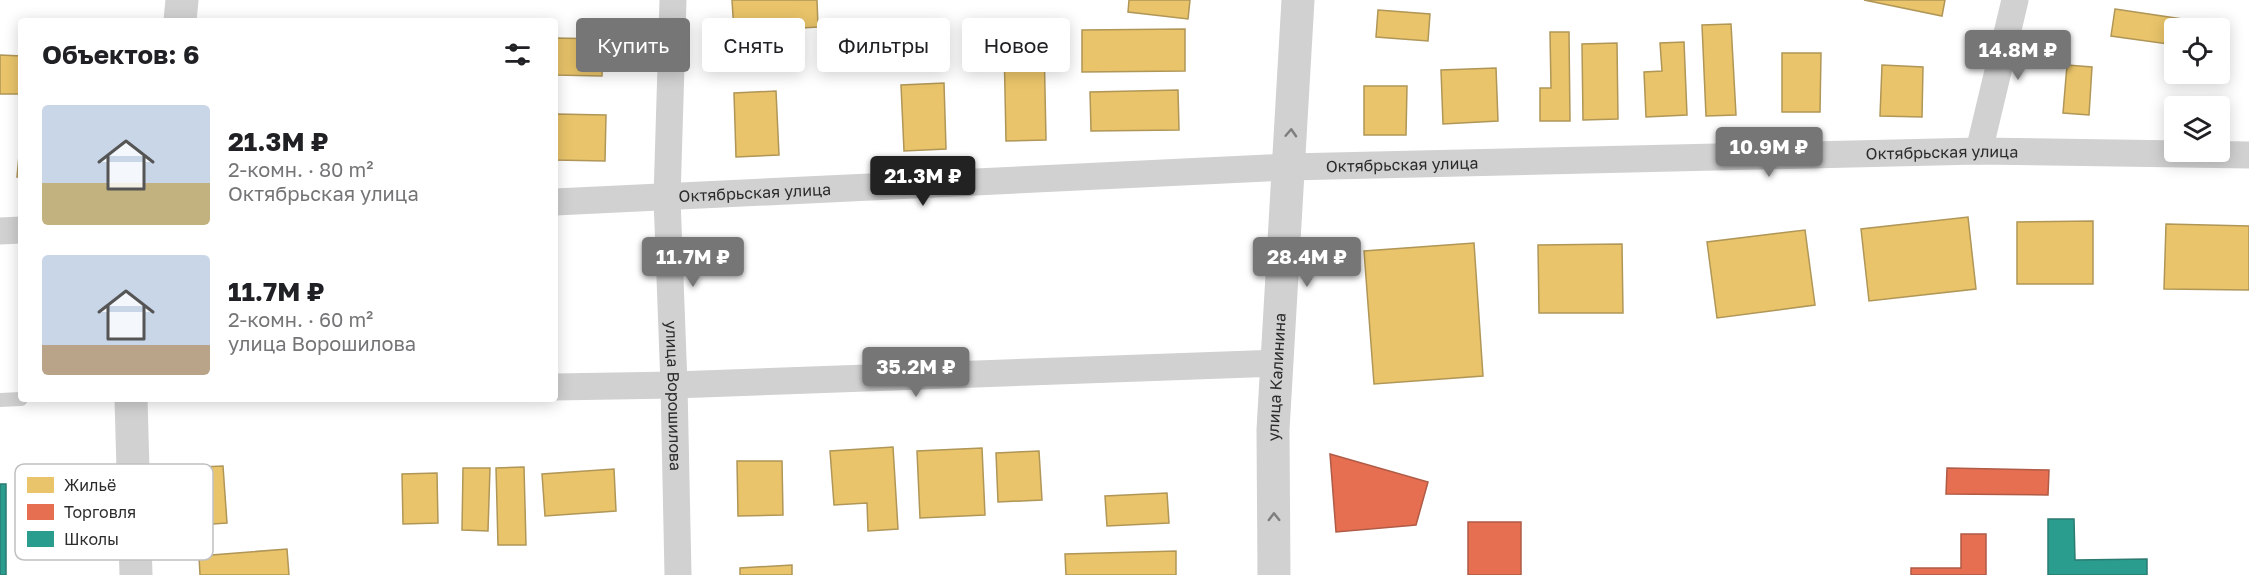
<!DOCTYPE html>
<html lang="ru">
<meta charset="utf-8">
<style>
body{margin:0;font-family:"Golos Text",sans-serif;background:#f2f2f2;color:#202124;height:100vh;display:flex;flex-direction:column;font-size:22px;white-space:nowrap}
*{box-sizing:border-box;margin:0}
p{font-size:20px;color:#757577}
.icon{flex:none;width:33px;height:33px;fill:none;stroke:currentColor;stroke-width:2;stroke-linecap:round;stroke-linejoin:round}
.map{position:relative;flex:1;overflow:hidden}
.drawer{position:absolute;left:18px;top:18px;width:540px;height:384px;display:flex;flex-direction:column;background:#fff;border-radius:6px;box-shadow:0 3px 15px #0003}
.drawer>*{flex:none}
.banner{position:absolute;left:576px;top:18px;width:570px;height:54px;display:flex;gap:12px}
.fabs{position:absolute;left:2164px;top:18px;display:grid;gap:12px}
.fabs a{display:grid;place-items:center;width:66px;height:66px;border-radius:6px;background:#fff;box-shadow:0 3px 15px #0003;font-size:30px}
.price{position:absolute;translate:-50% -51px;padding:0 14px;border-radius:6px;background:#767676;color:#fff;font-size:20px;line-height:39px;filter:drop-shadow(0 2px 3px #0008)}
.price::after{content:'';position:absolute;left:50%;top:36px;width:18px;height:14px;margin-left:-9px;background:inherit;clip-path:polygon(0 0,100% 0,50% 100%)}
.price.selected{background:#222;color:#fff}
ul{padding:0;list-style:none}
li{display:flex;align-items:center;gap:18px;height:150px;padding:0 24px}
li span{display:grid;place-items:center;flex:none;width:168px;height:120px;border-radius:6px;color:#555}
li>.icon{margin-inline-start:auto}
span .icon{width:72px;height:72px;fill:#fffc;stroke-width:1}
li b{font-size:26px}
h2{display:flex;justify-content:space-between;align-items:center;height:72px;padding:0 24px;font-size:26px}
.tag{padding:0 21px;border-radius:6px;background:#fff;box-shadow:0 3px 15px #0003;font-size:21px;line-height:54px}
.tag.selected{background:#767676;color:#fff}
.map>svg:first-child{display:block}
.homes{fill:#e9c46a;stroke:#b09657;stroke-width:1.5}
.shops{fill:#e76f51;stroke:#af5b46;stroke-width:1.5}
.schools{fill:#2a9d8f;stroke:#2b7b71;stroke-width:1.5}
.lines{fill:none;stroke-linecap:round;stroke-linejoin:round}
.service{stroke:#d1d1d1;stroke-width:14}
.minor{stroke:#d1d1d1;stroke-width:27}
.tertiary{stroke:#d1d1d1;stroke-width:33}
.oneway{stroke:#7e7e7e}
.labels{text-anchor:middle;stroke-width:6;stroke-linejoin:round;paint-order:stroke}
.street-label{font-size:16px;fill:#2c2c2c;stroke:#fff}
.key{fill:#fff;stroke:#c0c0c0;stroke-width:1.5}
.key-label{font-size:16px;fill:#2c2c2c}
</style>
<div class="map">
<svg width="2249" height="575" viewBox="0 0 2249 575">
<rect width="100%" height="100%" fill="#fff"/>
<!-- homes -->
<g class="homes">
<polygon points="732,0 817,0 818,27 734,32"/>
<polygon points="1129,0 1190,0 1188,19 1128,12"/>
<polygon points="1864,0 1945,0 1942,16"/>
<polygon points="2115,9 2182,19 2181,28 2175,28 2175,45 2111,36"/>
<polygon points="1378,10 1430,14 1428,41 1376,37"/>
<polygon points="1731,24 1736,115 1706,116 1702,25"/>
<polygon points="1185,29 1185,71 1082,72 1082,30"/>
<polygon points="1550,32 1569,32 1570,121 1540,121 1540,88 1551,88"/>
<polygon points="555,38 603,39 602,76 555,75"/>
<polygon points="1044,41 1046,140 1006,141 1004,42"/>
<polygon points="1684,42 1687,115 1646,117 1644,72 1662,71 1660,43"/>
<polygon points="1617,43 1618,119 1583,120 1582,44"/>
<polygon points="1782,53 1821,53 1820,112 1782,112"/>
<polygon points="0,55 21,56 21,94 0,94"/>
<polygon points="1882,65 1923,67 1922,117 1880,116"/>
<polygon points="2067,65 2092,67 2089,115 2063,113"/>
<polygon points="1496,68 1498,121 1443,124 1441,70"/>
<polygon points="944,83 946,149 904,151 901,85"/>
<polygon points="1364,86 1407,86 1406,135 1364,135"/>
<polygon points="1178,90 1179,130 1091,131 1090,92"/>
<polygon points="776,91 779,155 736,157 734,93"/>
<polygon points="555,114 606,115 605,161 555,160"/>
<polygon points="21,134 21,177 17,177"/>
<polygon points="1968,217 1976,289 1869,301 1861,229"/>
<polygon points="2093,221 2093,284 2017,284 2017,222"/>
<polygon points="2166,224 2249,226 2249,290 2164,289"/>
<polygon points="1805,230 1815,305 1717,318 1707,242"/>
<polygon points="1474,243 1483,376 1374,384 1364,251"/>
<polygon points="1622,244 1623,313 1539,313 1538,245"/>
<polygon points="893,447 898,529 868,531 867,503 834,505 830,451"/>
<polygon points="982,448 985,515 920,518 917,451"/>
<polygon points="1039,451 1042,500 998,502 996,453"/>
<polygon points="737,461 782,461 783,515 738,516"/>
<polygon points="223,466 227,523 182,526 179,468"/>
<polygon points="524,467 526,545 498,545 496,468"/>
<polygon points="463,468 490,468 488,531 462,530"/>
<polygon points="614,469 616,511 545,516 542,474"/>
<polygon points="437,473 438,523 403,524 402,474"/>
<polygon points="1167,493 1169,523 1107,526 1105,496"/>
<polygon points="287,549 289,575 200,575 199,556"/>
<polygon points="1176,551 1176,575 1066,575 1065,554"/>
<polygon points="792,565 792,575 740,575 740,568"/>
</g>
<!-- shops -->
<g class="shops">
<polygon points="1330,454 1428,482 1416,525 1336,532"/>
<polygon points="1947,468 2049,470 2048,495 1946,494"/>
<rect x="1468" y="522" width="53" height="53"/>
<polygon points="1961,534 1986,534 1986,575 1911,575 1911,568 1961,568"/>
</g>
<!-- schools -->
<g class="schools">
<rect x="0" y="484" width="6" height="91"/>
<polygon points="2048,519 2074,519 2075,560 2147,559 2147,575 2048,575"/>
</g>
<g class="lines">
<!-- service -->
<polyline class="service" points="0,400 21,399"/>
<!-- minor -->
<g class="minor">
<path id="s1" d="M 673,0 L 667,198 L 674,385 L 678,575"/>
<polyline points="1979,151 2015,0"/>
<path id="s2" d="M 555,202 L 1289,167 L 1979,151 L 2249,155"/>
<polyline points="0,231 21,230"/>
<polyline points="555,387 674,385 1277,363"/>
</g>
<!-- tertiary -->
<g class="tertiary">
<polyline points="180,21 182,0"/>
<polyline points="131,399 136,575"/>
<path id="s3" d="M 1274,575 L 1273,430 L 1298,0"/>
</g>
</g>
<!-- one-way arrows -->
<defs><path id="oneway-chevron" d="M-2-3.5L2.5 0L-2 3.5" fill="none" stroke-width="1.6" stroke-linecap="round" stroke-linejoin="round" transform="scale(1.5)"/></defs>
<g class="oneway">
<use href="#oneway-chevron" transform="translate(1291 133) rotate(-87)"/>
<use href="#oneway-chevron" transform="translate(1274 517) rotate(-91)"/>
</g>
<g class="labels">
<!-- street labels -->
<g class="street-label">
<text dy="6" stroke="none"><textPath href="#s2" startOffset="1388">Октябрьская улица</textPath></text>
<text dy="6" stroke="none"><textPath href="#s2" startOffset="848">Октябрьская улица</textPath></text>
<text dy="6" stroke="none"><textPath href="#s2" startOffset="200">Октябрьская улица</textPath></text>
<text dy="6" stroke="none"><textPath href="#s3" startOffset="198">улица Калинина</textPath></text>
<text dy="6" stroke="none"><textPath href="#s1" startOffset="396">улица Ворошилова</textPath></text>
</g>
</g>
<!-- legend -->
<rect x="15" y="464" width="198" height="96" rx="9" class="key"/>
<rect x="27" y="477" width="27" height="16" fill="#e9c46a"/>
<rect x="27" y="504" width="27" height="16" fill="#e76f51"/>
<rect x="27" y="531" width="27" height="16" fill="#2a9d8f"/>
<g class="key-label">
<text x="64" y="491">Жильё</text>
<text x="64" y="518">Торговля</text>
<text x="64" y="545">Школы</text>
</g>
</svg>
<div class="fabs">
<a><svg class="icon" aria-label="locate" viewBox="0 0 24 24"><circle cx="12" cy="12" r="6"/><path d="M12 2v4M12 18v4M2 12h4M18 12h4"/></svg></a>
<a><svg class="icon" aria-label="layers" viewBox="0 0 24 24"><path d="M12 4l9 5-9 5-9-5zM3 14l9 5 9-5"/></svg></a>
</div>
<b class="price" style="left:2018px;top:81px">14.8M ₽</b>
<b class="price" style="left:1769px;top:178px">10.9M ₽</b>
<b class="price selected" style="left:923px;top:207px">21.3M ₽</b>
<b class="price" style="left:693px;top:288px">11.7M ₽</b>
<b class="price" style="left:1307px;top:288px">28.4M ₽</b>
<b class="price" style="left:916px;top:398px">35.2M ₽</b>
<div class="banner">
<a class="tag selected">Купить</a>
<a class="tag">Снять</a>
<a class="tag">Фильтры</a>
<a class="tag">Новое</a>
</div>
<section class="drawer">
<h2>Объектов: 6<svg class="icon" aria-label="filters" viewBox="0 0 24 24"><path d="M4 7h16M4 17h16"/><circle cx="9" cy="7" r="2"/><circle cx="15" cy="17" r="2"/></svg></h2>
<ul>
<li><span style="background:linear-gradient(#c9d6e8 65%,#c2b280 0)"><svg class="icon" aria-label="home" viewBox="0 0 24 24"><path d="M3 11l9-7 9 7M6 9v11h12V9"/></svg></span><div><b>21.3M ₽</b><p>2-комн. · 80 m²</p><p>Октябрьская улица</p></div></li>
<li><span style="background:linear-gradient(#c9d6e8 75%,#b9a48a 0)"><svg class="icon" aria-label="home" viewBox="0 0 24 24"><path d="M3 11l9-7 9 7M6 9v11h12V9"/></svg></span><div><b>11.7M ₽</b><p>2-комн. · 60 m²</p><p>улица Ворошилова</p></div></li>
</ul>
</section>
</div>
